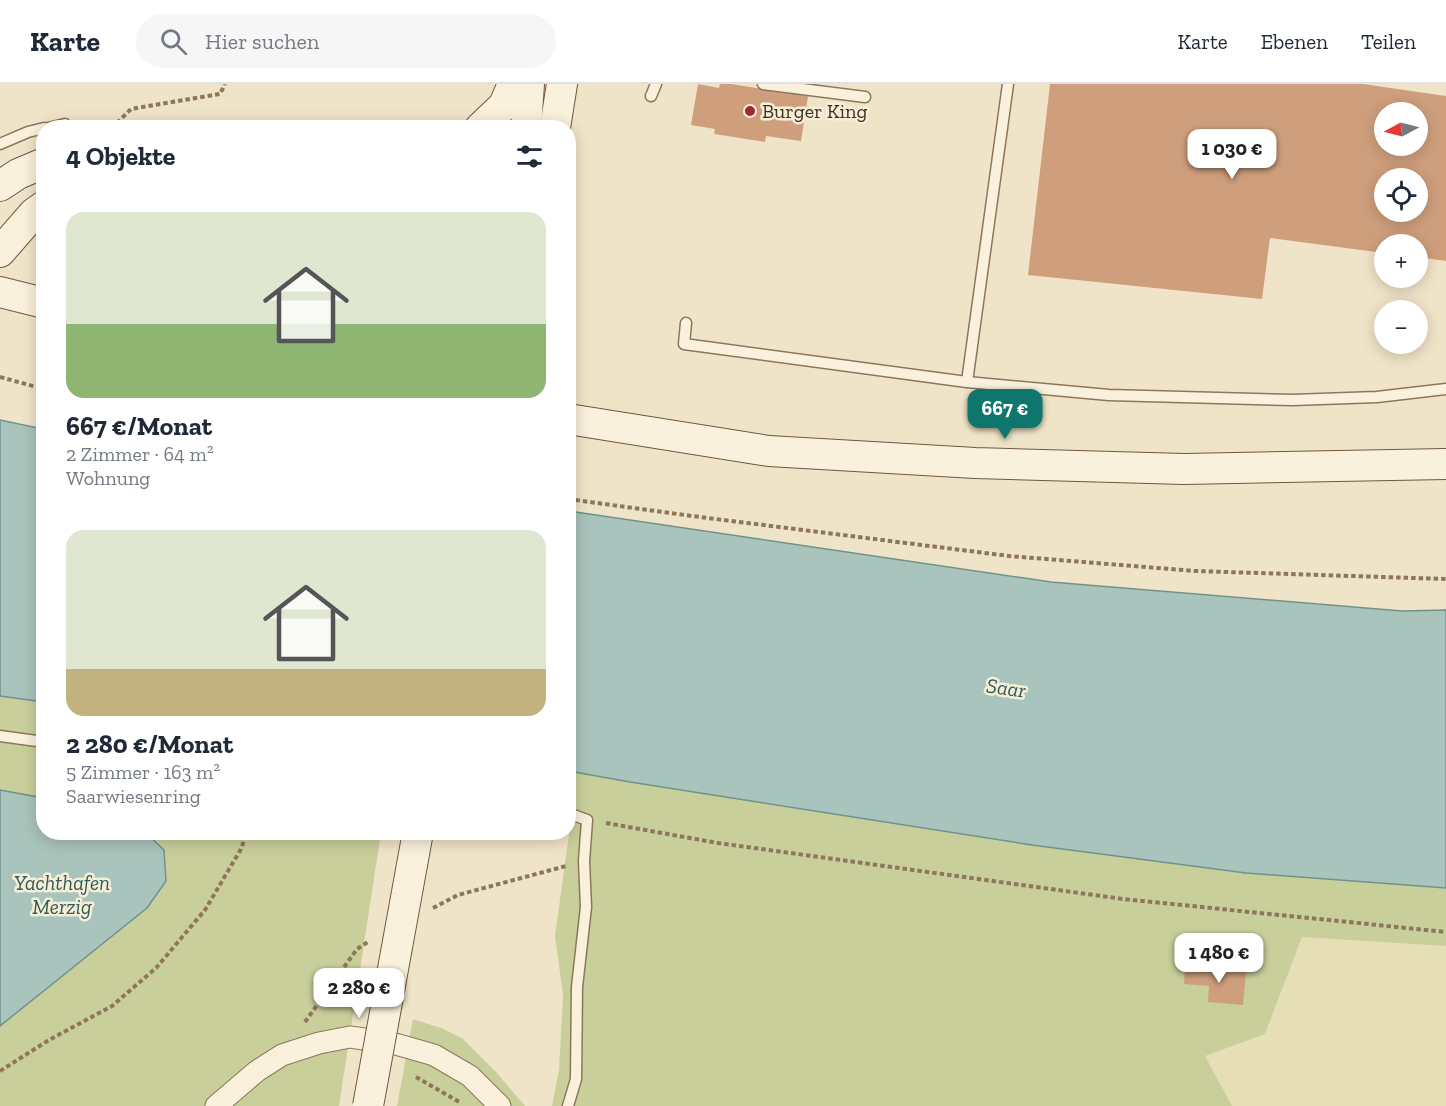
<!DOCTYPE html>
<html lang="de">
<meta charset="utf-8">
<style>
body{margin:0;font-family:"Zilla Slab",serif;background:#f6f6f7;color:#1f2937;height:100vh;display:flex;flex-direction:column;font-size:22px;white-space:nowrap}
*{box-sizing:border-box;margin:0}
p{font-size:20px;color:#747a83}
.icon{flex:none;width:33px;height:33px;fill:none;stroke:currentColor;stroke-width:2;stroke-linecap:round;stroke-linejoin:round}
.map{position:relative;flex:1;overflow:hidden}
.panel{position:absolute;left:36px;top:36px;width:540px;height:720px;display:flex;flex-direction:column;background:#fff;border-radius:24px;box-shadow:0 3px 15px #0003}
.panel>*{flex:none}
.needle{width:39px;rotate:263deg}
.fabs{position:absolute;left:1374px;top:18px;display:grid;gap:12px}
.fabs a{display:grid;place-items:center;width:54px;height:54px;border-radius:50%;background:#fff;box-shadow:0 3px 15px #0003;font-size:30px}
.price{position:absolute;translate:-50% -51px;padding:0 14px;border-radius:12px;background:#fff;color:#222;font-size:20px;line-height:39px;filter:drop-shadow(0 2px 3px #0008)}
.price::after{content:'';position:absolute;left:50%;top:36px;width:18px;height:14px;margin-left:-9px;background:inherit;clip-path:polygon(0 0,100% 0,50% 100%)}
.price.selected{background:#0f766e;color:#fff}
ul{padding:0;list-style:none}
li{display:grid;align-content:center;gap:12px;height:318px;padding:0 30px}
li span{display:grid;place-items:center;height:186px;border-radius:18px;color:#555}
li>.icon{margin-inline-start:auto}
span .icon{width:108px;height:108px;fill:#fffc;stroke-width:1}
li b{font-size:26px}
h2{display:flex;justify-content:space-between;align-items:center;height:72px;padding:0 30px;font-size:26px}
header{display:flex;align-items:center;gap:36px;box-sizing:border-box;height:84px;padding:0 30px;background:#fff;border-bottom:2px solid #e0e1e3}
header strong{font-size:28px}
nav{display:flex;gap:33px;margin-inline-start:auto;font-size:21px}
.search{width:420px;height:54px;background:#f6f6f7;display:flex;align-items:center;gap:15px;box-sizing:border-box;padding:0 21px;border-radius:33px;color:#747a83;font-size:22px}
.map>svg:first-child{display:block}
.farmland{fill:#e6deb5}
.green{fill:#c9cf9b}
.water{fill:#a9c4bc;stroke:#6f938a;stroke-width:1.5}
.building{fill:#cf9f7d;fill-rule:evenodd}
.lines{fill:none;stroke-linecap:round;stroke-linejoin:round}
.lane-casing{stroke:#8d765c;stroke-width:13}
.street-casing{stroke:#8d765c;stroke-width:23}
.secondary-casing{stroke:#6f573f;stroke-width:32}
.path{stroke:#8d765c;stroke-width:4;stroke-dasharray:4.5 3;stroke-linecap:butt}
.lane{stroke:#faf1dc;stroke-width:10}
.street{stroke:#faf1dc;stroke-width:21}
.secondary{stroke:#faf1dc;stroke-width:30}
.secondary-bridge-casing{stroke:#6f573f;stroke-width:32;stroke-linecap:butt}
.secondary-bridge{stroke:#faf1dc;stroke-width:30}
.poi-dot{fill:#9e2a2b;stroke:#f7eed8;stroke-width:2}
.labels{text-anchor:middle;stroke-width:5;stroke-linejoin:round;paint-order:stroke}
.poi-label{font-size:20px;fill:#3d2e20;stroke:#f7eed8;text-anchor:start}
.water-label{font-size:21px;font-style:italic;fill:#2f5d5a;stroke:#f7eed8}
</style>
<header>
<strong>Karte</strong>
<div class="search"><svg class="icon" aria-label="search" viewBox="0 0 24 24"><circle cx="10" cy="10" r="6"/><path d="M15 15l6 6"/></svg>Hier suchen</div>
<nav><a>Karte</a><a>Ebenen</a><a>Teilen</a></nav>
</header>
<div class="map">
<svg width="1446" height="1022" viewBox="0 0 1446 1022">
<rect width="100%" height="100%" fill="#f0e4c8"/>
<!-- farmland -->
<polygon class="farmland" points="1302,852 1446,862 1446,1022 1232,1022 1204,972 1265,950"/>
<!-- green -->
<g class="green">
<polygon points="0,612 43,618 43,714 0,706"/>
<polygon points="569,687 630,698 1032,761 1246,789 1446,804 1446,862 1302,853 1265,950 1205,972 1232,1022 552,1022 559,986 563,911 555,852 570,743 568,742"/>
<polygon points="146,749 381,749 339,1022 0,1022 0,942 147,824 165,797 164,766"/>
<polygon points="413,935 441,944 462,954 496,988 525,1022 397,1022"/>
</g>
<!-- water -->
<g class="water">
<polygon points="0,336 43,345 43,618 0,612"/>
<polygon points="569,427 1051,498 1402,527 1446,526 1446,804 1246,789 1032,761 630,698 569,687"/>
<polygon points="0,706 43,714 44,748 146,749 164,766 166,797 147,824 0,942"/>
</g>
<!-- building -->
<g class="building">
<polygon points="698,0 719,4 720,0 731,0 808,12 801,57 766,52 765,58 714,50 715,45 691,41"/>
<path d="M 1050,0 L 1363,0 L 1446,12 L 1446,177 L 1418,173 L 1418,160 L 1384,160 L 1384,169 L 1270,154 L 1262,215 L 1028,191 ZM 1384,28 L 1418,28 L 1418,62 L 1384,62 ZM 1384,94 L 1418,94 L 1418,128 L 1384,128 Z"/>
<polygon points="1185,883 1246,888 1243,921 1208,918 1209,902 1184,900"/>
</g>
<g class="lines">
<defs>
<g id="lane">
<polyline points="763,0 865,13"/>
<polyline points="651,12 656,0"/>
<polyline points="48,44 65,40 66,44"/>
<polyline points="0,60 28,48 44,44"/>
<polyline points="686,239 684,260 967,298 1109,311 1292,316 1377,313 1446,305"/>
<polyline points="967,298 1008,0"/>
<polyline points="0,652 44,658"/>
<polyline points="568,1022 576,995 577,903 586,823 584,777 587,736 568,729"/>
</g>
<polyline id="street" points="216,1022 257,987 282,971 319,959 350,953 392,959 434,971 470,992 500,1022"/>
<g id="secondary">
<polyline points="480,44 504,21 513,0"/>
<polyline points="526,44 529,0"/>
<polyline points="555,44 562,0"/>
<polyline points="0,102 18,90 44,79"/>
<polyline points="0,168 34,129 44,122"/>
<polyline points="0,208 44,219"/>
<polyline points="568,335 769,367 975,379 1184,385 1446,380"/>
</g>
</defs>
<!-- lane casing -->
<use href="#lane" class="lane-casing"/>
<!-- street casing -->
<use href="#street" class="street-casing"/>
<!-- secondary casing -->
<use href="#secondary" class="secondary-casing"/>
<!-- path -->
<g class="path">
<polyline points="117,39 131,25 220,10 225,0"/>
<polyline points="82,40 117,39 138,44"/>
<polyline points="568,82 571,68"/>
<polyline points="0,293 44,305"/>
<polyline points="568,415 692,432 1009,472 1195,487 1446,495"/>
<polyline points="606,739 718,759 1123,815 1446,848"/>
<polyline points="433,824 458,811 566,782"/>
<polyline points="305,938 357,865 368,858"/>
<polyline points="0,987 49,956 112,922 156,884 205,826 241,765 247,748"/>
<polyline points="416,993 461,1019"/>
</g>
<!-- lane -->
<use href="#lane" class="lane"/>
<!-- street -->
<use href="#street" class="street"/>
<!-- secondary -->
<use href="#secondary" class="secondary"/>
<defs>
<polyline id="secondary-bridge" points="368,1022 418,748"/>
</defs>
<!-- secondary-bridge casing -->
<use href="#secondary-bridge" class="secondary-bridge-casing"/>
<!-- secondary-bridge -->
<use href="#secondary-bridge" class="secondary-bridge"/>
</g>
<!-- markers -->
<circle class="poi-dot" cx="750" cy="27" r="6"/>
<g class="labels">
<!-- poi labels -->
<g class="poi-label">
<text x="762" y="34">Burger King</text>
</g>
<!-- water labels -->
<g class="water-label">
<text transform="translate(1006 604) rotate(8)" y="7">Saar</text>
<text x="62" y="806">Yachthafen<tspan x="62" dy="24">Merzig</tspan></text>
</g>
</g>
</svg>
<div class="fabs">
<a><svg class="needle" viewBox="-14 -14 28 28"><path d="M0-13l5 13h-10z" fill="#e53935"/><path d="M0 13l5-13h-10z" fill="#747a83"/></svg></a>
<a><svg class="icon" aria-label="locate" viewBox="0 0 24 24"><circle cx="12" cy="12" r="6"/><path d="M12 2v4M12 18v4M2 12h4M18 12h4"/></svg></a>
<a>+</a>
<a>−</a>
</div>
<b class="price" style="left:1232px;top:96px">1 030 €</b>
<b class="price selected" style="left:1005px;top:356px">667 €</b>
<b class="price" style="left:1219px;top:900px">1 480 €</b>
<b class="price" style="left:359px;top:935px">2 280 €</b>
<section class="panel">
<h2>4 Objekte<svg class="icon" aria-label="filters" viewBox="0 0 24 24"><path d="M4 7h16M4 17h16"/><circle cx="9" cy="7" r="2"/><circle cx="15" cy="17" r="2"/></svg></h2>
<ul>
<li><span style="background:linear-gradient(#dfe7d0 60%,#8fb573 0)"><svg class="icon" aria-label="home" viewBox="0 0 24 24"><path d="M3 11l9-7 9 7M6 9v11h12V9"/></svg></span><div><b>667 €/Monat</b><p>2 Zimmer · 64 m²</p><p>Wohnung</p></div></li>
<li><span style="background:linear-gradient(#dfe7d0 75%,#c2b280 0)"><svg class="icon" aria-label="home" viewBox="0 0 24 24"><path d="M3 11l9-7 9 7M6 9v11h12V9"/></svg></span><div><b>2 280 €/Monat</b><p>5 Zimmer · 163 m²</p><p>Saarwiesenring</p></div></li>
</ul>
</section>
</div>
